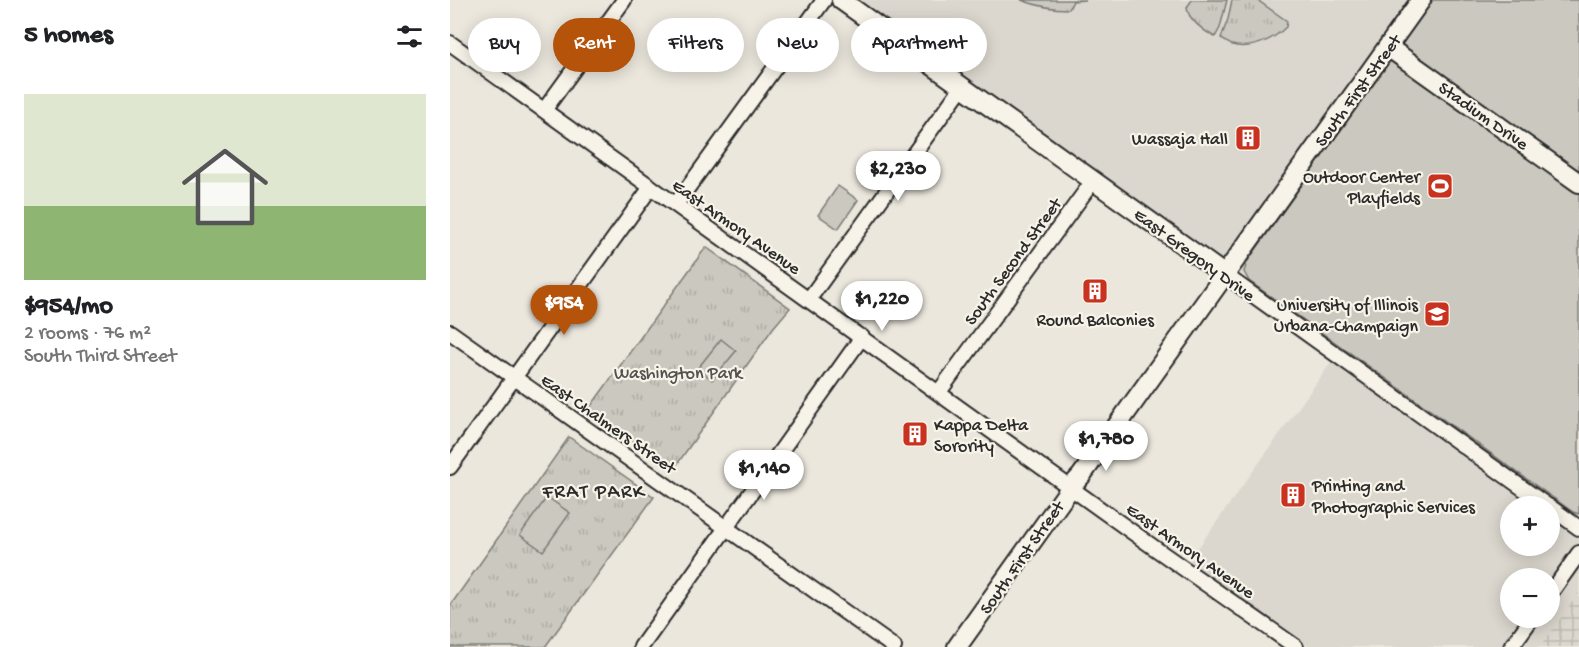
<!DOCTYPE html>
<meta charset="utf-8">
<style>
body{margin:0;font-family:"Gochi Hand",sans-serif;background:#f2f2f2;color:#202124;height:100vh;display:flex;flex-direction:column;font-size:22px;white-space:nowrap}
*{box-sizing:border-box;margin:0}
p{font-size:20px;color:#757577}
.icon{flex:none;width:33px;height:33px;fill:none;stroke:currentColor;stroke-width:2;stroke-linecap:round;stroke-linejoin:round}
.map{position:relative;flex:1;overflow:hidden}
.side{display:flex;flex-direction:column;background:#fff;width:450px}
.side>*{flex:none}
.hud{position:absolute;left:18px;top:18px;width:570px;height:54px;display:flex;gap:12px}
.tools{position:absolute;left:1050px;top:496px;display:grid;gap:12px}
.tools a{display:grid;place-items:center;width:60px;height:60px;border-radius:50%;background:#fff;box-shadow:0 3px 15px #0003;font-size:30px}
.price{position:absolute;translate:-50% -51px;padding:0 14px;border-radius:21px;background:#fff;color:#222;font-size:20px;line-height:39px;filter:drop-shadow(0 2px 3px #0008)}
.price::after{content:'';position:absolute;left:50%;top:36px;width:18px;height:14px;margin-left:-9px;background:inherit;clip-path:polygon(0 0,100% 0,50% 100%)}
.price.current{background:#b45309;color:#fff}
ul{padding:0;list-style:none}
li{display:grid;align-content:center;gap:12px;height:318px;padding:0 24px}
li+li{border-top:2px solid #e0e0e0}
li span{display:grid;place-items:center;height:186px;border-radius:0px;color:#555}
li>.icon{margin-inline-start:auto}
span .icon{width:108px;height:108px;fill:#fffc;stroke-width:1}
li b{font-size:26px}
h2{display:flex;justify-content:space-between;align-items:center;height:72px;padding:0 24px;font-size:26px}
.chip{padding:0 21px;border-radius:27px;background:#fff;box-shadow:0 3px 15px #0003;font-size:21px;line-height:54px}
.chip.current{background:#b45309;color:#fff}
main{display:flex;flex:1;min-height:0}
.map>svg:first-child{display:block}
.built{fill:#dbd7ce;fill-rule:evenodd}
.industrial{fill:url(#industrial-grid)}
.grass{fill:url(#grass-tufts);stroke:#7b7a75;stroke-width:1.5}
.pitch{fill:#cbc8bf;stroke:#7b7a75;stroke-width:1.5}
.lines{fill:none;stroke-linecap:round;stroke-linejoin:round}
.minor-casing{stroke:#2b2b2b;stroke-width:18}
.tertiary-casing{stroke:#2b2b2b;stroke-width:22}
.minor{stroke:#f7f3e8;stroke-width:14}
.tertiary{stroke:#f7f3e8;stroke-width:18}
.labels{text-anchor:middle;stroke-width:4.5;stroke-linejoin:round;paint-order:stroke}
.street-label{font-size:18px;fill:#2b2b2b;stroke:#f7f3e8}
.poi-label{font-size:18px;fill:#2b2b2b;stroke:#f7f3e8;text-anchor:end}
.park-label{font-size:18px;fill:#535250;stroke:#f7f3e8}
.neighbourhood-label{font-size:20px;letter-spacing:1.5px;fill:#2b2b2b;stroke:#f7f3e8}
</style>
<main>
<section class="side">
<h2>5 homes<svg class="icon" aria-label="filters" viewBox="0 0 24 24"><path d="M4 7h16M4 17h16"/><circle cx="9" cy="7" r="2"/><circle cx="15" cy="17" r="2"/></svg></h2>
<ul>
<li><span style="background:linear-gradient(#dfe7d0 60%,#8fb573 0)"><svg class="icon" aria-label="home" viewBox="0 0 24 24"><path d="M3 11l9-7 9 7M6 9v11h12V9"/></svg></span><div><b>$954/mo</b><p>2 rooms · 76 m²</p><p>South Third Street</p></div></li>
</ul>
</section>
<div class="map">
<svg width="1129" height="647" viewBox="0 0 1129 647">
<defs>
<pattern id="industrial-grid" width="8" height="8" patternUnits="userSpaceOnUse" patternTransform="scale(1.5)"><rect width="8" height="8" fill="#dbd7ce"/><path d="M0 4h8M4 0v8" fill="none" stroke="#bcb9b1"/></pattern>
<pattern id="grass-tufts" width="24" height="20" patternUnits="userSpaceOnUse" patternTransform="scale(1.5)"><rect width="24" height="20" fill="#cbc8bf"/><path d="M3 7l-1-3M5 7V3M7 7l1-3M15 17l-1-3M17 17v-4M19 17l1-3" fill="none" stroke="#aeaca4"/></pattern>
</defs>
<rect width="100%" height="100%" fill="#ebe7dd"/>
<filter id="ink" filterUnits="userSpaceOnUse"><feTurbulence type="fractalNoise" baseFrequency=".0167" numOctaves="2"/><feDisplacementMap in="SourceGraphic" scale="12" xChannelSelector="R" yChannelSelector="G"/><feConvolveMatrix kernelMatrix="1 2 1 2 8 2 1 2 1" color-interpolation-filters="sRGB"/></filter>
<g filter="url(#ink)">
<!-- built -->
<path class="built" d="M 408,0 L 1129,0 L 1129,647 L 859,647 L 738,562 L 892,347 ZM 1060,507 L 1100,507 L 1100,546 L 1060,546 ZM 1060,579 L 1100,579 L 1100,618 L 1060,618 Z"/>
<!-- industrial -->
<polygon class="industrial" points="1129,593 1129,647 1090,647"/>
<!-- grass -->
<g class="grass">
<path d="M 571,0 L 636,0 L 623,1 L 619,9 C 602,9 587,6 571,0 Z"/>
<path d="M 742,0 L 777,0 L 770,28 L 765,37 C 755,32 737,19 737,7 Z"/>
<path d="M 782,0 L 807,0 L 837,21 L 836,27 C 821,42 789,56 771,38 L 778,19 Z"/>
<polygon points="256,247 340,308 323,328 223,470 138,410"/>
<polygon points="119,437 204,497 95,647 0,647 0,606"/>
</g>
<!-- pitch -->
<g class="pitch">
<polygon points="983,0 1129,0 1129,514 1123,512 799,281 794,272 797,262"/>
<polygon points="388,186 408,200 388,229 368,215"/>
<polygon points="271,339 286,351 262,380 248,368"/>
<polygon points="97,497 120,513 93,551 70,535"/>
</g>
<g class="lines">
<defs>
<g id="minor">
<polyline points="0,43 706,549 846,647"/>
<polyline points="95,109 174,0"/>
<polyline points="226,204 374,0"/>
<polyline points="775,275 1099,507"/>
<polyline points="359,299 512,87"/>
<polyline points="0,332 444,647"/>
<polyline points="489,392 643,181"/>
<polyline points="0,467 201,187"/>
<polyline points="1100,507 1129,528"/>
<polyline points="1100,594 1129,553"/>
<polyline points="191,647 412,337"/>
<polyline points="1061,647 1082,618"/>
</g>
<g id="tertiary">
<polyline points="391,0 775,275"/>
<polyline points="938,47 1129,183"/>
<polyline points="507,647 621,487 631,476 971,0"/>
</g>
</defs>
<!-- minor casing -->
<use href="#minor" class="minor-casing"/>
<!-- tertiary casing -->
<use href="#tertiary" class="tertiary-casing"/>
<!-- minor -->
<use href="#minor" class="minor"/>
<!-- tertiary -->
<use href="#tertiary" class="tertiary"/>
</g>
</g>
<!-- icons -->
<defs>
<symbol id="building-square" viewBox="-11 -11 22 22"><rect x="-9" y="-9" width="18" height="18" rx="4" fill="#c8321e" stroke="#f7f3e8"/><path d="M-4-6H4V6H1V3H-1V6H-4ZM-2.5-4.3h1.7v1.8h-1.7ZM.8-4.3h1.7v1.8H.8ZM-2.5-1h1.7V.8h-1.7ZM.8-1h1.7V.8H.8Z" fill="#fff"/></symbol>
<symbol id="stadium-square" viewBox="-11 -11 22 22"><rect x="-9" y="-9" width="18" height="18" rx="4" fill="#c8321e" stroke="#f7f3e8"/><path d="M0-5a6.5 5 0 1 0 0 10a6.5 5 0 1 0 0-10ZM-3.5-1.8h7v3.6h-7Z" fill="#fff"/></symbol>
<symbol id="university-square" viewBox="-11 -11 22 22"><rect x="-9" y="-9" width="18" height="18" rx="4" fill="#c8321e" stroke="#f7f3e8"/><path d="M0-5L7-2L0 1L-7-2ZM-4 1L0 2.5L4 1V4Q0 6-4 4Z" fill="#fff"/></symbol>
</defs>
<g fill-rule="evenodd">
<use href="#building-square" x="783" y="123" width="30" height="30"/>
<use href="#stadium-square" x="975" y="171" width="30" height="30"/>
<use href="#building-square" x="630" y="276" width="30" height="30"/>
<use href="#university-square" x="972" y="299" width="30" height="30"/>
<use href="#building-square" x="450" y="419" width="30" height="30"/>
<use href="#building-square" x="828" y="480" width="30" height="30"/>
</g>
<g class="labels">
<!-- street labels -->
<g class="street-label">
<text transform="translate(907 90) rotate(-54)" y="6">South First Street</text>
<text transform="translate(1034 115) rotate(35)" y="6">Stadium Drive</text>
<text transform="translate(287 226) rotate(35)" y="6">East Armory Avenue</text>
<text transform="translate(745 254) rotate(36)" y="6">East Gregory Drive</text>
<text transform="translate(562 261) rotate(-54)" y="6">South Second Street</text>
<text transform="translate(159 423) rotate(35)" y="6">East Chalmers Street</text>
<text transform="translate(741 550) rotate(35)" y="6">East Armory Avenue</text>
<text transform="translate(571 557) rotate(-55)" y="6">South First Street</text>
</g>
<!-- poi labels -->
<g class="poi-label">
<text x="778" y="144">Wassaja Hall</text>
<text x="970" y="182">Outdoor Center<tspan x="970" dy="21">Playfields</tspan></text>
<text x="968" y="310">University of Illinois<tspan x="968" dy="21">Urbana-Champaign</tspan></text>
<text x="645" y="325" text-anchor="middle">Round Balconies</text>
<text x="484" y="430" text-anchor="start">Kappa Delta<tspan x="484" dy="21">Sorority</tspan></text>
<text x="862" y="491" text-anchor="start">Printing and<tspan x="862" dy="21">Photographic Services</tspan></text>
</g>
<!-- park labels -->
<g class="park-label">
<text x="228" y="378">Washington Park</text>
</g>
<!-- neighbourhood labels -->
<g class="neighbourhood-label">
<text x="144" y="497">FRAT PARK</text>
</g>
</g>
</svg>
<div class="tools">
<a>+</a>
<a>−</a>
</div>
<b class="price" style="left:448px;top:202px">$2,230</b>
<b class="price" style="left:432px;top:332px">$1,220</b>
<b class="price current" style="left:114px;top:336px">$954</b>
<b class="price" style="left:656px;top:472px">$1,780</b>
<b class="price" style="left:314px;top:501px">$1,140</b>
<div class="hud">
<a class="chip">Buy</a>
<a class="chip current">Rent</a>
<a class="chip">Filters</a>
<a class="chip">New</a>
<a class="chip">Apartment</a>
</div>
</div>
</main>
